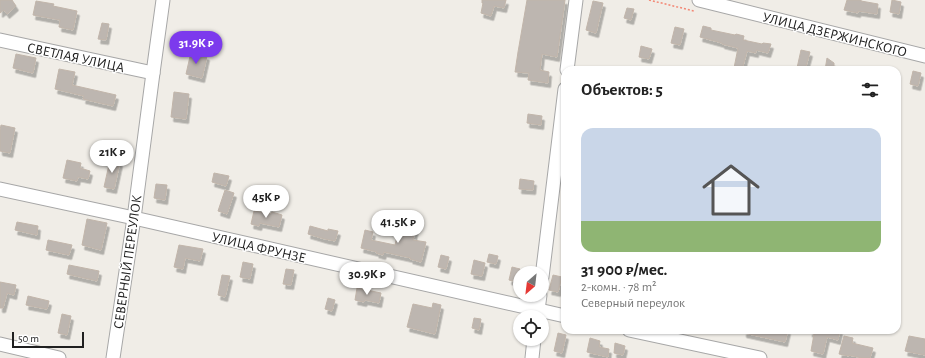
<!DOCTYPE html>
<html lang="ru">
<meta charset="utf-8">
<style>
body{margin:0;font-family:"Alegreya Sans",sans-serif;background:#f2f2f2;color:#222;height:100vh;display:flex;flex-direction:column;font-size:15px;white-space:nowrap}
*{box-sizing:border-box;margin:0}
p{font-size:13px;color:#767676}
.icon{flex:none;width:22px;height:22px;fill:none;stroke:currentColor;stroke-width:2;stroke-linecap:round;stroke-linejoin:round}
.map{position:relative;flex:1;overflow:hidden}
.drawer{position:absolute;left:561px;top:66px;width:340px;height:268px;display:flex;flex-direction:column;background:#fff;border-radius:12px;box-shadow:0 1px 3px #0004}
.drawer>*{flex:none}
.needle{width:26px;rotate:208deg}
.fabs{position:absolute;left:513px;top:266px;display:grid;gap:8px}
.fabs a{display:grid;place-items:center;width:36px;height:36px;border-radius:50%;background:#fff;box-shadow:0 1px 3px #0004;font-size:20px}
.scale{position:absolute;left:12px;bottom:10px;width:72px;box-sizing:border-box;padding-left:4px;border:2px solid #202020;border-top:0;font-size:11px;line-height:14px;white-space:nowrap;color:#202020;-webkit-text-stroke:3px #fff;paint-order:stroke}
.price{position:absolute;translate:-50% -34px;padding:0 9px;border-radius:14px;background:#fff;color:#222;font-size:13px;line-height:26px;filter:drop-shadow(0 1px 2px #0008)}
.price::after{content:'';position:absolute;left:50%;top:24px;width:12px;height:9px;margin-left:-6px;background:inherit;clip-path:polygon(0 0,100% 0,50% 100%)}
.price.active{background:#7c3aed;color:#fff}
ul{padding:0;list-style:none}
li{display:grid;align-content:center;gap:8px;height:212px;padding:0 20px}
li+li{border-top:1px solid #e0e0e0}
li span{display:grid;place-items:center;height:124px;border-radius:12px;color:#555}
li>.icon{margin-inline-start:auto}
span .icon{width:72px;height:72px;fill:#fffc;stroke-width:1}
li b{font-size:17px}
h2{display:flex;justify-content:space-between;align-items:center;height:48px;padding:0 20px;font-size:17px}
.map>svg:first-child{display:block}
.building{fill:#bdb6b0;stroke:#c1b5aa;filter:url(#shadow)}
.lines{fill:none;stroke-linecap:round;stroke-linejoin:round}
.minor-casing{stroke:#a7a7a7;stroke-width:15}
.path{stroke:#f38774;stroke-width:1.5;stroke-dasharray:2 2;stroke-linecap:butt}
.minor{stroke:#fff;stroke-width:13}
.labels{text-anchor:middle;stroke-width:3;stroke-linejoin:round;paint-order:stroke}
.street-label{font-size:14px;fill:#202020;stroke:#fff}
</style>
<div class="map">
<svg width="925" height="358" viewBox="0 0 925 358">
<defs>
<filter id="shadow"><feDropShadow dx="2.5" dy="4.5" stdDeviation="0" flood-color="#0004"/></filter>
</defs>
<rect width="100%" height="100%" fill="#f0ede7"/>
<!-- building -->
<g class="building">
<polygon points="0,0 12,0 16,6 7,14 4,10 0,13"/>
<polygon points="482,0 506,0 504,8 494,6 491,16 481,13 483,3 482,3"/>
<polygon points="527,0 565,0 557,57 542,54 540,70 549,72 548,83 528,80 529,73 515,72 518,52"/>
<polygon points="847,0 861,0 861,1 878,4 877,14 858,11 858,13 844,10"/>
<polygon points="892,0 901,2 899,14 890,12"/>
<polygon points="36,1 54,4 53,6 77,11 73,30 59,27 60,20 33,15"/>
<polygon points="593,1 603,3 596,33 586,30"/>
<polygon points="627,8 634,9 631,20 624,18"/>
<polygon points="102,23 109,24 106,40 98,39"/>
<polygon points="703,26 711,28 711,30 735,35 736,34 744,36 743,40 762,44 763,43 771,44 768,53 756,50 756,53 747,51 742,70 734,68 738,48 722,44 722,43 700,37"/>
<polygon points="675,27 684,29 680,45 671,43"/>
<polygon points="641,46 652,49 649,59 639,57"/>
<polygon points="801,50 810,52 805,70 797,68"/>
<polygon points="191,52 207,56 202,78 186,74"/>
<polygon points="16,54 36,58 33,73 13,68"/>
<polygon points="827,58 834,63 834,70 825,70"/>
<polygon points="59,69 75,72 72,85 116,95 113,106 83,99 84,96 55,89"/>
<polygon points="913,71 921,73 918,86 910,84"/>
<polygon points="174,92 189,94 186,119 171,117"/>
<polygon points="528,114 542,116 541,125 527,123"/>
<polygon points="1,125 15,128 10,153 0,151 0,130"/>
<polygon points="67,160 81,163 80,168 90,171 88,179 78,177 77,181 63,178"/>
<polygon points="110,160 120,162 114,189 104,187"/>
<polygon points="214,173 229,176 226,186 212,182"/>
<polygon points="520,179 534,181 533,190 519,189"/>
<polygon points="156,184 167,185 165,200 154,198"/>
<polygon points="225,190 234,193 227,214 218,211"/>
<polygon points="254,211 271,214 272,212 282,215 279,227 260,223 259,226 251,224"/>
<polygon points="87,219 107,223 101,250 82,245"/>
<polygon points="404,220 417,223 413,240 426,242 421,262 410,259 411,258 384,252 383,255 376,253 377,252 361,248 365,230 373,232 371,240 395,245 397,236 400,237"/>
<polygon points="17,222 38,226 37,235 15,230"/>
<polygon points="310,226 328,231 328,229 338,231 335,241 325,239 308,234"/>
<polygon points="48,240 72,245 69,255 46,250"/>
<polygon points="179,245 203,249 200,261 185,258 183,269 174,267"/>
<polygon points="489,254 498,256 496,264 487,262"/>
<polygon points="441,255 449,257 446,269 438,267"/>
<polygon points="474,260 485,263 482,276 471,274"/>
<polygon points="243,262 253,264 250,279 240,277"/>
<polygon points="69,265 99,271 97,281 67,274"/>
<polygon points="512,267 520,269 520,283 509,280"/>
<polygon points="286,269 294,270 291,285 283,284"/>
<polygon points="222,275 230,276 225,297 218,295"/>
<polygon points="553,275 562,277 558,292 549,290"/>
<polygon points="0,282 16,285 14,295 7,293 3,308 0,308"/>
<polygon points="357,288 381,293 379,303 365,300 364,302 355,300"/>
<polygon points="28,296 49,301 47,309 26,305"/>
<polygon points="328,298 335,300 332,311 325,309"/>
<polygon points="433,303 441,305 435,334 407,327 413,304 432,308"/>
<polygon points="62,314 71,316 67,335 58,333"/>
<polygon points="474,318 481,319 479,330 472,328"/>
<polygon points="744,330 788,330 785,342 744,333"/>
<polygon points="810,330 840,330 838,340 827,337 823,354 811,351 814,334 810,333"/>
<polygon points="558,333 566,335 562,353 554,351"/>
<polygon points="844,336 853,338 852,343 873,348 870,358 862,358 849,355 849,356 839,354"/>
<polygon points="909,336 925,339 925,355 905,351"/>
<polygon points="590,338 600,341 599,347 609,349 608,357 587,352"/>
<polygon points="615,343 625,346 623,355 614,353"/>
</g>
<g class="lines">
<defs>
<g id="minor">
<polyline points="699,0 925,56"/>
<polyline points="0,40 153,73"/>
<polyline points="567,70 576,0"/>
<polyline points="0,189 134,218 565,316"/>
<polyline points="542,277 565,89"/>
<polyline points="537,317 540,295"/>
<polyline points="629,330 760,358"/>
<polyline points="0,344 59,358"/>
<polyline points="113,358 134,218 153,73 163,0"/>
<polyline points="532,358 534,339"/>
</g>
</defs>
<!-- minor casing -->
<use href="#minor" class="minor-casing"/>
<!-- path -->
<polyline class="path" points="649,0 694,11"/>
<!-- minor -->
<use href="#minor" class="minor"/>
</g>
<g class="labels">
<!-- street labels -->
<g class="street-label">
<text transform="translate(835 34) rotate(14)" y="5">УЛИЦА ДЗЕРЖИНСКОГО</text>
<text transform="translate(76 57) rotate(12)" y="5">СВЕТЛАЯ УЛИЦА</text>
<text transform="translate(259 247) rotate(13)" y="5">УЛИЦА ФРУНЗЕ</text>
<text transform="translate(127 262) rotate(-82)" y="5">СЕВЕРНЫЙ ПЕРЕУЛОК</text>
</g>
</g>
</svg>
<div class="fabs">
<a><svg class="needle" viewBox="-14 -14 28 28"><path d="M0-13l5 13h-10z" fill="#e53935"/><path d="M0 13l5-13h-10z" fill="#767676"/></svg></a>
<a><svg class="icon" aria-label="locate" viewBox="0 0 24 24"><circle cx="12" cy="12" r="6"/><path d="M12 2v4M12 18v4M2 12h4M18 12h4"/></svg></a>
</div>
<div class="scale">50 m</div>
<b class="price active" style="left:196px;top:65px">31.9K ₽</b>
<b class="price" style="left:112px;top:174px">21K ₽</b>
<b class="price" style="left:266px;top:219px">45K ₽</b>
<b class="price" style="left:398px;top:244px">41.5K ₽</b>
<b class="price" style="left:367px;top:296px">30.9K ₽</b>
<section class="drawer">
<h2>Объектов: 5<svg class="icon" aria-label="filters" viewBox="0 0 24 24"><path d="M4 7h16M4 17h16"/><circle cx="9" cy="7" r="2"/><circle cx="15" cy="17" r="2"/></svg></h2>
<ul>
<li><span style="background:linear-gradient(#c9d6e8 75%,#8fb573 0)"><svg class="icon" aria-label="home" viewBox="0 0 24 24"><path d="M3 11l9-7 9 7M6 9v11h12V9"/></svg></span><div><b>31 900 ₽/мес.</b><p>2-комн. · 78 m²</p><p>Северный переулок</p></div></li>
</ul>
</section>
</div>
